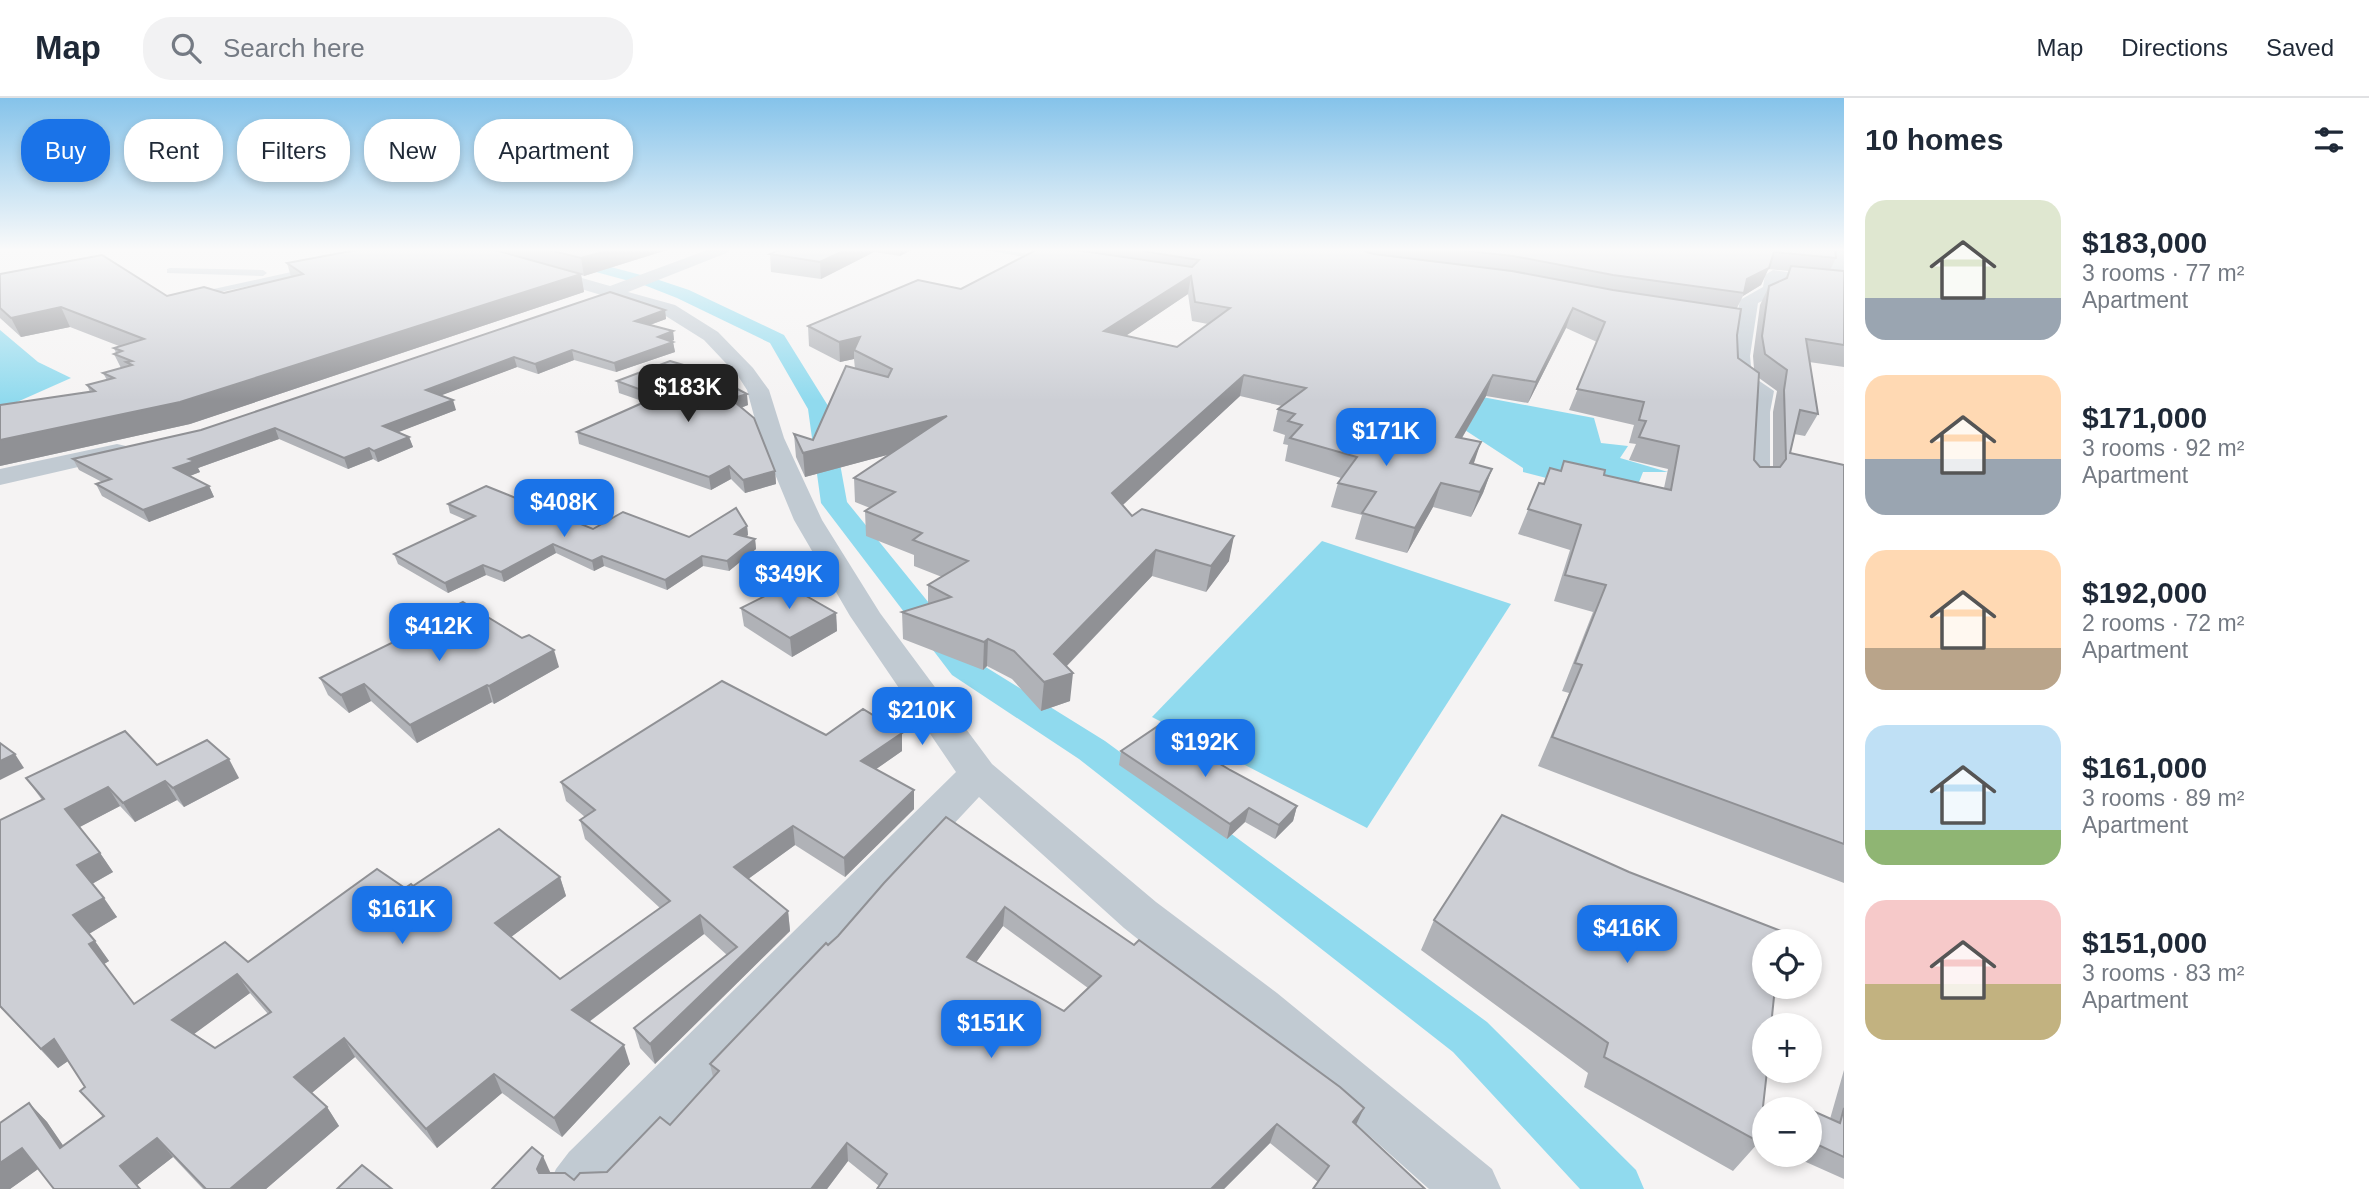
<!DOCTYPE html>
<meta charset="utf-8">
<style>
body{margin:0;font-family:Arial,sans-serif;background:#f2f2f3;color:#1f2937;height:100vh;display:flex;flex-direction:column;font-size:26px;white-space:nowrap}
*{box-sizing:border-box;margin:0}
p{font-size:23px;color:#747a83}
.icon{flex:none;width:38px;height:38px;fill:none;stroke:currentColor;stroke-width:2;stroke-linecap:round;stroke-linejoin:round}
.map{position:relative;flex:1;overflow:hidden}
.side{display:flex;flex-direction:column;background:#fff;width:525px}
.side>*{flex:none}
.guide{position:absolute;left:21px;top:21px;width:665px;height:63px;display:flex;gap:14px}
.tools{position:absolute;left:1752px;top:831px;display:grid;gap:14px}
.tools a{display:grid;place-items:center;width:70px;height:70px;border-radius:50%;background:#fff;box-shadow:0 4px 10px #0003;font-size:35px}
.price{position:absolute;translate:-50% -60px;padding:0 16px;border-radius:14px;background:#1a73e8;color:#fff;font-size:23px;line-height:46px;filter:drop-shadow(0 2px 4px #0008)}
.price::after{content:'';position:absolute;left:50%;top:42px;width:21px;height:16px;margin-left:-10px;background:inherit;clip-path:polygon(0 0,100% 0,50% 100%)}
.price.current{background:#222;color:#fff}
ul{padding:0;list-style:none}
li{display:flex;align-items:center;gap:21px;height:175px;padding:0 21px}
li span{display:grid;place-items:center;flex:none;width:196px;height:140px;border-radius:21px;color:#555}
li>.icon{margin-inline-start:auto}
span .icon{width:84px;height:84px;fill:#fffc;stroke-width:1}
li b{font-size:30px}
h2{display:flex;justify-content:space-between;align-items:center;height:84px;padding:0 21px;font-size:30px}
.pill{padding:0 24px;border-radius:28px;background:#fff;box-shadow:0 4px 10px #0003;font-size:24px;line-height:63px}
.pill.current{background:#1a73e8;color:#fff}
header{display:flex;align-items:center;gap:42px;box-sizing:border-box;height:98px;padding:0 35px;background:#fff;border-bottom:2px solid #e0e1e3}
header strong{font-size:33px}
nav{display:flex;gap:38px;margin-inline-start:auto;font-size:24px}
.search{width:490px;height:63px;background:#f2f2f3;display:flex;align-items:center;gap:18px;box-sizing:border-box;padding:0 24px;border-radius:28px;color:#747a83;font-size:26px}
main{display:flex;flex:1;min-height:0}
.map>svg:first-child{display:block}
.water{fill:#90daee}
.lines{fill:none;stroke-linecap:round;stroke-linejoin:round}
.canal{fill:#90daee;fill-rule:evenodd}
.lane{fill:#c1cad2;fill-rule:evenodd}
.street{fill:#c1cad2;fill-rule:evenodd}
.wall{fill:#b0b2b7;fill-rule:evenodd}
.shaded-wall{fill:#909195}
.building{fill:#cdcfd5;stroke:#909195;stroke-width:2;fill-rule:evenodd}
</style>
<header>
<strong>Map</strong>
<div class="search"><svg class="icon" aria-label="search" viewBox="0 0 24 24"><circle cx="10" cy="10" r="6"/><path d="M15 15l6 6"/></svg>Search here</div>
<nav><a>Map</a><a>Directions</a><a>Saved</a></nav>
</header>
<main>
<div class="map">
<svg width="1844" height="1091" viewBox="0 0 1844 1091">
<rect width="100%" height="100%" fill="#f5f3f3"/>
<!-- water -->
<g class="water">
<polygon points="0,232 38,264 71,280 17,304 0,308"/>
<polygon points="1477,298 1594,320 1601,345 1628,348 1620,360 1668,374 1643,374 1632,402 1523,374 1523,370 1445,319"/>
<polygon points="1322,443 1511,506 1367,730 1152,619"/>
</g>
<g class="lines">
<!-- canal -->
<polygon class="canal" points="520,151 543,151 656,181 689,192 784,237 830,311 847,404 976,563 1105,643 1487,924 1636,1072 1644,1091 1580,1091 1453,954 1079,661 952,577 821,405 808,311 770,245 677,200 644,187 522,154"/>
<!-- lane -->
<g class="lane">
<polygon points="978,151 997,151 1052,160 1048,163"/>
<polygon points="314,169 317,170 317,174 191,200 186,197"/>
<polygon points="170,170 263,172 267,175 263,178 167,175 167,171"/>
</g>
<!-- street -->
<g class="street">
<polygon points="456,151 480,151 610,188 710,151 731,151 729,154 628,194 675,207 718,234 753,270 769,292 784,340 822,422 880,515 992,666 1156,804 1277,895 1492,1071 1501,1091 1429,1091 1243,925 1124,830 979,699 612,1091 547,1091 556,1071 569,1054 956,674 850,518 794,422 760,340 747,292 738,278 704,242 661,215 458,154"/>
<polygon points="1833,151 1844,151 1844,190 1781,183 1777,196 1758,205 1750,258 1752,278 1774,293 1770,314 1770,385 1766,391 1757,393 1748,391 1744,385 1748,314 1751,295 1731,281 1730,258 1740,202 1763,189 1765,177 1773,172 1830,180 1827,156"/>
<polygon points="117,346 126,348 129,353 126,358 0,387 0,371"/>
</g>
</g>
<!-- wall -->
<g class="wall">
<polygon points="356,151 670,151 584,178 581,177 584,194 190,326 0,368 0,307 90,294 87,287 107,282 103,275 121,270 114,256 116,255 114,250 119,248 70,229 21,239 0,220 0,176 167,198 224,195 291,179 287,165 359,151"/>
<polygon points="781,151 913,151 900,158 874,154 821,181 771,174 770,156"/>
<path d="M 1027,151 L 1835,151 L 1836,160 L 1830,172 L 1844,173 L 1844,269 L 1809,264 L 1818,316 L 1805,338 L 1794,336 L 1790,355 L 1844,367 L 1844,785 L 1538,668 L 1569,595 L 1562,593 L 1593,514 L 1554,503 L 1570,452 L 1518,436 L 1539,385 L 1544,386 L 1560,373 L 1604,377 L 1664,390 L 1668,371 L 1629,362 L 1636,346 L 1629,345 L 1634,327 L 1569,312 L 1597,244 L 1566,230 L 1528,305 L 1486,298 L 1462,340 L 1474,366 L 1492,371 L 1483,395 L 1471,419 L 1433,409 L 1407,455 L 1355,441 L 1362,417 L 1331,409 L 1338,385 L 1341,380 L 1285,363 L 1288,347 L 1283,346 L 1285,337 L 1273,333 L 1278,311 L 1282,308 L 1240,298 L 1122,407 L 1132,418 L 1229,463 L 1206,494 L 1152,478 L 1067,568 L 1070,603 L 1041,613 L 1012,581 L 987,568 L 983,572 L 903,541 L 902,514 L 928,506 L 928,487 L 942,479 L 914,468 L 914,457 L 866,438 L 865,413 L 870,410 L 855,404 L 854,380 L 890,356 L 805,379 L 796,359 L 794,336 L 813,342 L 855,271 L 854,261 L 840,264 L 809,248 L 808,228 L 961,191 L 1036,152 ZM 1768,171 L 1789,173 L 1785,181 L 1769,188 L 1760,207 L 1753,258 L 1754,271 L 1738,260 L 1737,210 L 1743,198 L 1761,187 ZM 1188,196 L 1192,223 L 1208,226 L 1177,249 L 1125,238 ZM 1759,280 L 1777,293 L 1773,314 L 1773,369 L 1760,369 L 1754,362 Z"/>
<polygon points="665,212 666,221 650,227 673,233 674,242 671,244 673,244 675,254 616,274 574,262 538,276 517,269 441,297 456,312 398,334 409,339 413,349 378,364 373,361 348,371 279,341 198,370 200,374 189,378 209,388 214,399 149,424 102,398 96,386 102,384 79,372 73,361 201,332"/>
<polygon points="617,283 748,307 741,310 775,373 776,386 745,395 731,381 711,392 579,346 577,334 645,304 619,295"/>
<polygon points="448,406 593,431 689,439 747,428 748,437 746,439 755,441 756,451 729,473 703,468 667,492 604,468 594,473 556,455 504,484 486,477 448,495 398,466 394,456 466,422 450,415"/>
<polygon points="741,510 836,515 837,533 792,559 744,528"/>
<polygon points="403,534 559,569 494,606 492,604 417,645 371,603 349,615 328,597 320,580 405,539"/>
<path d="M 826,637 L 902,653 L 876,671 L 914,711 L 845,779 L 795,747 L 748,781 L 788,813 L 790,833 L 655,966 L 640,950 L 634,930 L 727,857 L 704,836 L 589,924 L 630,966 L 562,1039 L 502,995 L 437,1050 L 355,959 L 311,995 L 327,1009 L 339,1028 L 266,1091 L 203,1091 L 173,1059 L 137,1087 L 38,1071 L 10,1091 L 0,1091 L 29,1005 L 47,1024 L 63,1048 L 103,1019 L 80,993 L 85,989 L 68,963 L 58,970 L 0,909 L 0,722 L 42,702 L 26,680 L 157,667 L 239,680 L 184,709 L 177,702 L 135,724 L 120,708 L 79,729 L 100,755 L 113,774 L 92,786 L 117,819 L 89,836 L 109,863 L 104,866 L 134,906 L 248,864 L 405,790 L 413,788 L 560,779 L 566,798 L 511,839 L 560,881 L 660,810 L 585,741 L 580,722 L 585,719 L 566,703 L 561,684 ZM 250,895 L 268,916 L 215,950 L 193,936 Z"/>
<polygon points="1121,653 1230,672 1297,708 1293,723 1275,741 1245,724 1227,741 1119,667"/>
<path d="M 946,719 L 1356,1027 L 1425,1091 L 1318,1084 L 1270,1045 L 1224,1091 L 877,1091 L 879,1088 L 848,1063 L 827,1091 L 492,1091 L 550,1075 L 574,1082 L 607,1074 L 670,1027 L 713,979 L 710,966 L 828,847 L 838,838 ZM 1003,828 L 1088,890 L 1064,913 L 976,864 Z"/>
<polygon points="1434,822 1759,1044 1733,1073 1584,989 1588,975 1421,852"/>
<polygon points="1844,972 1844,1081 1797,1060 1797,1057 1810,1057 1810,1014 1811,1012 1830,1021"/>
</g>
<!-- shaded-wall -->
<g class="shaded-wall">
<polygon points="613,151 670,151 584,178 581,160"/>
<polygon points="847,151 874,151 874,154 821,181 820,164"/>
<polygon points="900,151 913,151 900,158"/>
<polygon points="1769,170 1761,187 1743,198 1747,181"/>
<polygon points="581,176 584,194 190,326 0,368 0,342"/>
<polygon points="1191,178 1188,196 1102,254 1104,233"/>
<polygon points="61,209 70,229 21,239 11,220"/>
<polygon points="1573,210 1566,230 1528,305 1536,284"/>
<polygon points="665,212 666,221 636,232 635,223"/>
<polygon points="673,233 674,242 659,248 658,239"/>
<polygon points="860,239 854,252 854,261 840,264 839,244"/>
<polygon points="673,244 675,254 616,274 614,265"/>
<polygon points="572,252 574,262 538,276 535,266"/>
<polygon points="514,259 517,269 429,302 426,292"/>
<polygon points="1244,277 1240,298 1109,420 1112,395"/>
<polygon points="1493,277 1486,298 1449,362 1456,339"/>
<polygon points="747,296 748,307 732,313 731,301"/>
<polygon points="453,302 456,312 386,339 383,328"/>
<polygon points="947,318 947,341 805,379 803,355"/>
<polygon points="275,330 279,341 198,370 200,374 180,382 174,370 189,361"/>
<polygon points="409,339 413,349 378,364 374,353"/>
<polygon points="1481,344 1473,368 1470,365"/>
<polygon points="369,350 373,361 348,371 344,360"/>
<polygon points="729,368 731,381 711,392 709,379"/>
<polygon points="1492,371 1483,395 1471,419 1480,394"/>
<polygon points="775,373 776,386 745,395 743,382"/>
<polygon points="1441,385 1433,409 1407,455 1415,430"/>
<polygon points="209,388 214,399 149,424 143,412"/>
<polygon points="747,428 748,437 736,445 735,436"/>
<polygon points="1234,438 1229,463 1206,494 1211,468"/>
<polygon points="755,441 756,451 729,473 727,463"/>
<polygon points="553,446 556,455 504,484 501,474"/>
<polygon points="1156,452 1152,478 1055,580 1073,575 1070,603 1041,613 1044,584 1054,556"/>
<polygon points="602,458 604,468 594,473 592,463"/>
<polygon points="702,458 703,468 667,492 665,482"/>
<polygon points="483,467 486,477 448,495 445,485"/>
<polygon points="836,515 837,533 792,559 790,540"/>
<polygon points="988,541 987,568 983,572 984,544"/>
<polygon points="554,552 559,569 494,606 489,588"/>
<polygon points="364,586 371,603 349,615 341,597"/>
<polygon points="487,587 492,604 417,645 410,627"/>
<polygon points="902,635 902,653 862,681 861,663"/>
<polygon points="15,656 24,670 0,682 0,663"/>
<polygon points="229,661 239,680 184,709 173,690"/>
<polygon points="165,683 177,702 135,724 123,705"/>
<polygon points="108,689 120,708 78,730 65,711"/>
<polygon points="914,692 914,711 845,779 844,760"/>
<polygon points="1297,708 1293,723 1275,741 1279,727"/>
<polygon points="1249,710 1245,724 1227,741 1230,726"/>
<polygon points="793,728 795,747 737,789 734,769"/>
<polygon points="100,755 113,774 90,787 77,767"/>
<polygon points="560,779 566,798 503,845 495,825"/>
<polygon points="104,800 117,819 87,837 73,817"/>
<polygon points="1005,809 1003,828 966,878 967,859"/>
<polygon points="788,813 790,833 655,966 650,946"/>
<polygon points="700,817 704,836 578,932 572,912"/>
<polygon points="95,843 109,863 104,866 89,846"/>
<polygon points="237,876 250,895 186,942 172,922"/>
<polygon points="344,940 355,959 307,999 294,979"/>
<polygon points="54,941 71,961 58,970 41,951"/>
<polygon points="624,947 630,966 562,1039 554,1020"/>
<polygon points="494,976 502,995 437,1050 426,1031"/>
<polygon points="29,1005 47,1024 78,1069 60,1050"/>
<polygon points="327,1009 339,1028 266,1091 230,1091"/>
<polygon points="1364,1010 1355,1029 1353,1024"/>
<polygon points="1277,1026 1270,1045 1224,1091 1211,1091"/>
<polygon points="157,1040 173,1059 137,1087 140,1091 120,1068"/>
<polygon points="847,1045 848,1063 827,1091 811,1091"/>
<polygon points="22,1050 41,1069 10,1091 0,1091 0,1065"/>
<polygon points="543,1058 551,1076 545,1090 537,1071"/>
</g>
<!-- building -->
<g class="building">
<polygon points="362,151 491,151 581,176 180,304 0,342 0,307 95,293 87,287 114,280 103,275 132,267 126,264 132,263 114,256 122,253 114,250 144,241 61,209 11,220 0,210 0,176 102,157 167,198 204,189 224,195 303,176 287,165"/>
<polygon points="544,151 613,151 581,160"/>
<polygon points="781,151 847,151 820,164 770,156"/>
<path d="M 1038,151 L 1069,151 L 1192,169 L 1199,162 L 1129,151 L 1363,151 L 1367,154 L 1374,156 L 1512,173 L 1613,192 L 1741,211 L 1737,237 L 1738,260 L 1759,275 L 1754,362 L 1760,369 L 1780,369 L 1786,361 L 1784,292 L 1787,272 L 1765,256 L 1762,238 L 1769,188 L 1787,180 L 1791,168 L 1844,173 L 1844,247 L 1806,241 L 1818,316 L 1800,312 L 1790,355 L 1844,367 L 1844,746 L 1552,639 L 1582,567 L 1575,565 L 1606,487 L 1565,477 L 1581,427 L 1528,411 L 1539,385 L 1544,386 L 1550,370 L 1561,373 L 1564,363 L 1605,372 L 1604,377 L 1671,392 L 1679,348 L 1639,339 L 1646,323 L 1639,322 L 1644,304 L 1577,291 L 1605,224 L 1573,210 L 1536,284 L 1493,277 L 1456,339 L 1481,344 L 1470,365 L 1492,371 L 1480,394 L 1441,385 L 1415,430 L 1362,415 L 1376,394 L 1338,385 L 1357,359 L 1290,340 L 1302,327 L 1288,323 L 1295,316 L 1278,311 L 1306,290 L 1244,277 L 1112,395 L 1132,418 L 1142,411 L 1234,438 L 1211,468 L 1156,452 L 1054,556 L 1073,575 L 1044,584 L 1014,553 L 988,541 L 984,544 L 902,514 L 951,499 L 928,487 L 968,463 L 913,442 L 922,435 L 865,413 L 895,394 L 854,380 L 947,318 L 803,355 L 794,336 L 813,342 L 846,268 L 888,279 L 892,271 L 854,252 L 860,239 L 839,244 L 808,228 L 918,182 L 961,191 ZM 1191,178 L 1195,204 L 1230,210 L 1177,249 L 1104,233 Z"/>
<polygon points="1448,151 1835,151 1836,160 1774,154 1769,170 1747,181 1744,195 1613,177 1513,158"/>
<polygon points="610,194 665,212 635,223 673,233 658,239 673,244 614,265 572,252 535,266 514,259 426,292 453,302 383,328 409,339 374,353 369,350 344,360 275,330 189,361 195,363 174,370 209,388 143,412 96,386 111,381 73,361 201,332"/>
<polygon points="670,263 704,273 747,296 731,301 754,320 775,373 743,382 729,368 709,379 577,334 658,298 617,283"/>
<polygon points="486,388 593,431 623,414 689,439 736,410 747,428 735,436 755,441 727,463 702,458 665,482 602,458 592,463 553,446 501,474 483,467 445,485 394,456 475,418 448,406"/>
<polygon points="787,487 836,515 790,540 741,510"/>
<polygon points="463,504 522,540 529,537 554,552 489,588 487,587 410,627 364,586 341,597 320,580 408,537 403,534"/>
<path d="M 722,583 L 826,637 L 863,611 L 902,635 L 861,663 L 914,692 L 844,760 L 793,728 L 734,769 L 788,813 L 650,946 L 634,930 L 737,849 L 700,817 L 572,912 L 624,947 L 554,1020 L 494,976 L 426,1031 L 344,940 L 294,979 L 327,1009 L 230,1091 L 206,1091 L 157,1040 L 120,1068 L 140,1091 L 54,1091 L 22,1050 L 0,1065 L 0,1025 L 29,1005 L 60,1050 L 104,1018 L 80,993 L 85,989 L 54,941 L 41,951 L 0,908 L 0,722 L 44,701 L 26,680 L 125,633 L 157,667 L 207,642 L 229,661 L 173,690 L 165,683 L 123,705 L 108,689 L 65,711 L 100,755 L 77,767 L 104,800 L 73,817 L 95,843 L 89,846 L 134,906 L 225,844 L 248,864 L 377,771 L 405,790 L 411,786 L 413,788 L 499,731 L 560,779 L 495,825 L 560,881 L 670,803 L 580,722 L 595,712 L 561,684 ZM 237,876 L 271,914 L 215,950 L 172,922 Z"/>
<polygon points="1158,628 1230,672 1297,708 1279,727 1249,710 1230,726 1121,653"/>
<polygon points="0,645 15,656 0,663"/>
<polygon points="1502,717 1629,774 1781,833 1780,844 1764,844 1764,889 1775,889 1771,928 1764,928 1764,973 1767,973 1759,1044 1604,959 1608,945 1434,822"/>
<path d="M 946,719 L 1134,847 L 1139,842 L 1340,989 L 1364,1010 L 1353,1024 L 1425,1091 L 1313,1091 L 1329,1068 L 1277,1026 L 1211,1091 L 877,1091 L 887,1076 L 847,1045 L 811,1091 L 492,1091 L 532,1049 L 543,1058 L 537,1071 L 539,1075 L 565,1075 L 574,1082 L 580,1075 L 607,1074 L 660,1019 L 670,1027 L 719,973 L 710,966 L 826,845 L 828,847 L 838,838 L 884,785 ZM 1005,809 L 1101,878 L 1064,913 L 967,859 Z"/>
<polygon points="1844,1010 1844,1059 1812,1044 1811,1012 1840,1025"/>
<polygon points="362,1067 392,1091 337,1091"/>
</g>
<!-- sky -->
<linearGradient id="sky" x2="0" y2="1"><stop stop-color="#85c3ea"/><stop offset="0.5" stop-color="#fafafa"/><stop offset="1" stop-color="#fafafa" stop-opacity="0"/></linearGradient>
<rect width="1844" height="303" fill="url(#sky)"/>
</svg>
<div class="tools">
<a><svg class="icon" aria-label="locate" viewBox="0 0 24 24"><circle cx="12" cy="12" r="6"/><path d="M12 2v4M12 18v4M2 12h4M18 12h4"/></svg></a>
<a>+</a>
<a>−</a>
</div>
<b class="price current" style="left:688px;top:326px">$183K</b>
<b class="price" style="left:1386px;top:370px">$171K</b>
<b class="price" style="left:564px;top:441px">$408K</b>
<b class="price" style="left:789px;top:513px">$349K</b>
<b class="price" style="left:439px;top:565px">$412K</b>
<b class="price" style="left:922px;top:649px">$210K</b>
<b class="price" style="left:1205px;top:681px">$192K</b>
<b class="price" style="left:402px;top:848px">$161K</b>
<b class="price" style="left:1627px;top:867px">$416K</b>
<b class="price" style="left:991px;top:962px">$151K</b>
<div class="guide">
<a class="pill current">Buy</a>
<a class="pill">Rent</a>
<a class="pill">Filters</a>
<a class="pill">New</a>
<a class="pill">Apartment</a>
</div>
</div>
<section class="side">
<h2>10 homes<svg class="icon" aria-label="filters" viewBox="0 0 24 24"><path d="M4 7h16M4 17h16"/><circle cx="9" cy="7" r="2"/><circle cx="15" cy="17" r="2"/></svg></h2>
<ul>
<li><span style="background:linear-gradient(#dfe7d0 70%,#9aa5b1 0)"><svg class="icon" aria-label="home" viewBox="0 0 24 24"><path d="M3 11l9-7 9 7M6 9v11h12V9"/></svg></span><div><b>$183,000</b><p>3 rooms · 77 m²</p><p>Apartment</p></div></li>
<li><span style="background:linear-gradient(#ffd9b3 60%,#9aa5b1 0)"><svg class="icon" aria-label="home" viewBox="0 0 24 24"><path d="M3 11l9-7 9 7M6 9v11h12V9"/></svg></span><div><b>$171,000</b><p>3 rooms · 92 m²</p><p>Apartment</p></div></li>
<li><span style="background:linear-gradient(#ffd9b3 70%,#b9a48a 0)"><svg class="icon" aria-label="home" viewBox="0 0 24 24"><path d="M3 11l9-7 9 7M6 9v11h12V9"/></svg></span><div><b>$192,000</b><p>2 rooms · 72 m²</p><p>Apartment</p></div></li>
<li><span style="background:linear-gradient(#bfe0f5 75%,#8fb573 0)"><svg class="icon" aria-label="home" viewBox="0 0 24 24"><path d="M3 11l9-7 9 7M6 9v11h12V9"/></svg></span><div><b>$161,000</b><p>3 rooms · 89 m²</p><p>Apartment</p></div></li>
<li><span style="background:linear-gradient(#f6c9c9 60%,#c2b280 0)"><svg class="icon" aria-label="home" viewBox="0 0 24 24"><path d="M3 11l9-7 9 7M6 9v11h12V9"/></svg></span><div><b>$151,000</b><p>3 rooms · 83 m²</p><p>Apartment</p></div></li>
</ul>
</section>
</main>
